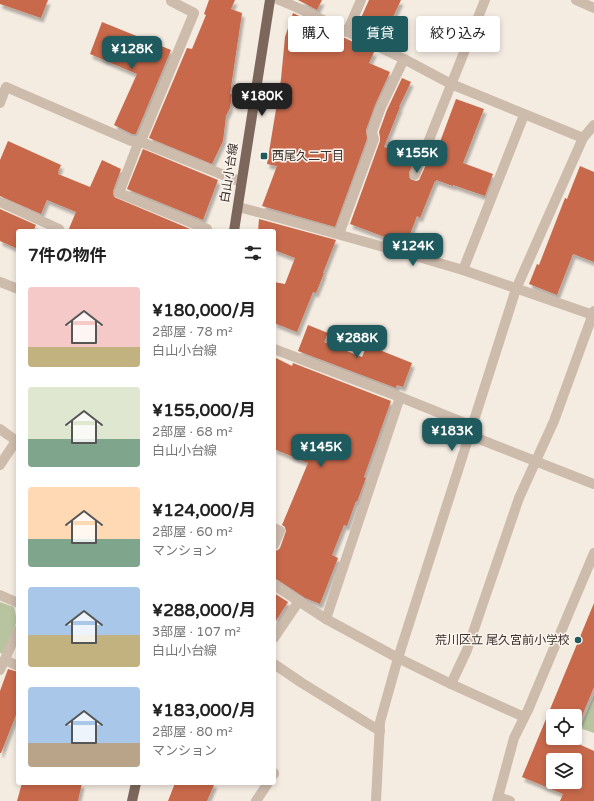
<!DOCTYPE html>
<html lang="ja">
<meta charset="utf-8">
<style>
body{margin:0;font-family:"Varela Round","Noto Sans JP",sans-serif;background:#f2f2f2;color:#222;height:100vh;display:flex;flex-direction:column;font-size:15px;white-space:nowrap}
*{box-sizing:border-box;margin:0}
p{font-size:13px;color:#767676}
.icon{flex:none;width:22px;height:22px;fill:none;stroke:currentColor;stroke-width:2;stroke-linecap:round;stroke-linejoin:round}
.map{position:relative;flex:1;overflow:hidden}
.side{position:absolute;left:16px;top:229px;width:260px;height:556px;display:flex;flex-direction:column;background:#fff;border-radius:4px;box-shadow:0 2px 6px #0003}
.side>*{flex:none}
.hud{position:absolute;left:288px;top:16px;width:246px;height:36px;display:flex;gap:8px}
.buttons{position:absolute;left:546px;top:709px;display:grid;gap:8px}
.buttons a{display:grid;place-items:center;width:36px;height:36px;border-radius:4px;background:#fff;box-shadow:0 2px 6px #0003;font-size:20px}
.price{position:absolute;translate:-50% -34px;padding:0 9px;border-radius:8px;background:#1f5a5e;color:#fff;font-size:13px;line-height:26px;filter:drop-shadow(0 1px 2px #0008)}
.price::after{content:'';position:absolute;left:50%;top:24px;width:12px;height:9px;margin-left:-6px;background:inherit;clip-path:polygon(0 0,100% 0,50% 100%)}
.price.current{background:#222;color:#fff}
ul{padding:0;list-style:none}
li{display:flex;align-items:center;gap:12px;height:100px;padding:0 12px}
li span{display:grid;place-items:center;flex:none;width:112px;height:80px;border-radius:4px;color:#555}
li>.icon{margin-inline-start:auto}
span .icon{width:48px;height:48px;fill:#fffc;stroke-width:1}
li b{font-size:17px}
h2{display:flex;justify-content:space-between;align-items:center;height:48px;padding:0 12px;font-size:17px}
.tag{padding:0 14px;border-radius:4px;background:#fff;box-shadow:0 2px 6px #0003;font-size:14px;line-height:36px}
.tag.current{background:#1f5a5e;color:#fff}
.map>svg:first-child{display:block}
.green{fill:#b8c4a0}
.building{fill:#c8694b;fill-rule:evenodd;filter:url(#shadow)}
.lines{fill:none;stroke-linecap:round;stroke-linejoin:round}
.minor{stroke:#cdbbac;stroke-width:10}
.major{stroke:#7d675c;stroke-width:10}
.poi-dot{fill:#1f5a5e;stroke:#fbf5ee;stroke-width:1.5}
.labels{text-anchor:middle;stroke-width:3;stroke-linejoin:round;paint-order:stroke}
.poi-label{font-size:12px;fill:#3b302b;stroke:#fbf5ee;text-anchor:start}
.street-label{font-size:12px;fill:#3b302b;stroke:#fbf5ee}
</style>
<div class="map">
<svg width="594" height="801" viewBox="0 0 594 801">
<defs>
<filter id="shadow"><feDropShadow dx="2.5" dy="4.5" stdDeviation="1" flood-color="#0004"/></filter>
</defs>
<rect width="100%" height="100%" fill="#f4ebe1"/>
<!-- green -->
<g class="green">
<polygon points="0,602 14,607 17,621 3,654 0,653"/>
<polygon points="594,695 594,733 580,728"/>
</g>
<!-- building -->
<g class="building">
<polygon points="0,0 48,0 41,18 0,4"/>
<polygon points="209,0 235,0 231,9 242,13 230,94 232,94 230,108 226,116 223,141 212,164 149,138 187,48 192,49 206,15 204,14"/>
<polygon points="298,0 322,0 317,10"/>
<polygon points="369,0 401,0 384,36 381,34 379,40 356,29"/>
<polygon points="293,13 374,52 369,63 390,72 375,105 366,130 367,139 335,227 262,206 277,166 267,164 281,79 285,37"/>
<polygon points="102,22 171,50 136,134 132,134 114,125 137,74 90,54"/>
<polygon points="402,78 411,82 399,107 400,107 384,147 415,158 409,173 409,176 410,179 416,181 419,180 430,156 434,158 456,99 484,109 463,163 493,174 485,196 453,185 453,186 436,180 436,182 435,181 420,218 417,216 406,245 350,224 380,141 380,137 379,132 387,110"/>
<polygon points="8,141 61,165 58,172 59,172 58,174 90,187 102,160 121,169 113,191 113,194 114,197 195,231 68,231 76,212 47,200 41,214 0,196 0,160"/>
<polygon points="143,149 218,180 203,220 127,189"/>
<polygon points="580,166 594,172 594,262 573,254 557,295 529,284 537,264 539,265 565,198 567,199"/>
<polygon points="0,209 36,225 33,231 18,231 18,249 0,241"/>
<polygon points="259,219 336,240 323,273 324,273 316,293 313,292 297,332 274,323 274,282 285,284 295,258 274,250 274,231 258,231"/>
<polygon points="308,325 328,333 324,342 362,357 367,345 412,363 403,387 397,385 396,388 298,351"/>
<polygon points="274,357 292,366 293,363 391,401 364,477 366,478 357,502 356,501 347,526 344,525 332,555 338,558 320,604 305,598 278,580 274,579 274,551 278,550 280,548 286,531 285,527 282,525 308,463 274,449"/>
<polygon points="274,593 288,602 274,624"/>
<path d="M 594,603 L 594,687 L 575,733 L 575,716 L 553,716 L 553,738 L 573,738 L 572,741 L 594,751 L 594,801 L 560,801 L 563,794 L 522,777 ZM 553,760 L 575,760 L 575,782 L 553,782 Z"/>
<polygon points="8,669 18,672 18,710 1,753 0,753 0,691"/>
<polygon points="22,783 82,783 78,801 17,801"/>
<polygon points="175,783 215,783 207,801 168,801"/>
</g>
<g class="lines">
<!-- minor -->
<g class="minor">
<polyline points="171,0 171,1 194,13 143,136 139,141 119,193 207,229"/>
<polyline points="279,0 296,7 404,59 451,84 583,138"/>
<polyline points="576,0 594,8"/>
<polyline points="347,32 361,0"/>
<polyline points="0,103 6,87 131,141 139,141 241,182"/>
<polyline points="415,175 485,0"/>
<polyline points="0,202 59,229 60,231"/>
<polyline points="238,207 265,214 398,251 463,270 593,315"/>
<polyline points="339,234 374,139 372,132 381,107 404,59"/>
<polyline points="463,270 524,115"/>
<polyline points="0,282 18,289"/>
<polyline points="274,349 400,397 472,426"/>
<polyline points="0,429 18,442"/>
<polyline points="469,435 594,484"/>
<polyline points="0,465 16,441"/>
<polyline points="274,528 280,531 274,545"/>
<polyline points="274,585 326,619 398,658 451,684 524,717"/>
<polyline points="0,595 18,603"/>
<polyline points="326,619 400,397"/>
<polyline points="274,638 299,601"/>
<polyline points="5,660 18,666"/>
<polyline points="274,664 302,683 380,731"/>
<polyline points="0,670 18,630"/>
<polyline points="451,684 467,650 519,498 554,421 594,311"/>
<polyline points="274,773 274,774"/>
<polyline points="498,797 510,801"/>
<polyline points="256,801 268,783"/>
<polyline points="376,801 380,722 398,658 516,289 583,138 594,125"/>
<polyline points="497,801 514,738 528,710 594,553"/>
</g>
<!-- major -->
<g class="major">
<polyline points="234,231 270,0"/>
<polyline points="132,801 136,783"/>
</g>
</g>
<!-- markers -->
<g class="poi-dot">
<rect x="260" y="152" width="8" height="8" rx="2"/>
<circle cx="578" cy="640" r="4"/>
</g>
<g class="labels">
<!-- poi labels -->
<g class="poi-label">
<text x="272" y="160">西尾久二丁目</text>
<text x="570" y="644" text-anchor="end">荒川区立 尾久宮前小学校</text>
</g>
<!-- street labels -->
<g class="street-label">
<text transform="translate(229 173) rotate(-81)" y="4">白山小台線</text>
</g>
</g>
</svg>
<div class="buttons">
<a><svg class="icon" aria-label="locate" viewBox="0 0 24 24"><circle cx="12" cy="12" r="6"/><path d="M12 2v4M12 18v4M2 12h4M18 12h4"/></svg></a>
<a><svg class="icon" aria-label="layers" viewBox="0 0 24 24"><path d="M12 4l9 5-9 5-9-5zM3 14l9 5 9-5"/></svg></a>
</div>
<b class="price" style="left:132px;top:70px">¥128K</b>
<b class="price current" style="left:262px;top:117px">¥180K</b>
<b class="price" style="left:417px;top:174px">¥155K</b>
<b class="price" style="left:413px;top:267px">¥124K</b>
<b class="price" style="left:357px;top:359px">¥288K</b>
<b class="price" style="left:452px;top:452px">¥183K</b>
<b class="price" style="left:321px;top:468px">¥145K</b>
<div class="hud">
<a class="tag">購入</a>
<a class="tag current">賃貸</a>
<a class="tag">絞り込み</a>
</div>
<section class="side">
<h2>7件の物件<svg class="icon" aria-label="filters" viewBox="0 0 24 24"><path d="M4 7h16M4 17h16"/><circle cx="9" cy="7" r="2"/><circle cx="15" cy="17" r="2"/></svg></h2>
<ul>
<li><span style="background:linear-gradient(#f6c9c9 75%,#c2b280 0)"><svg class="icon" aria-label="home" viewBox="0 0 24 24"><path d="M3 11l9-7 9 7M6 9v11h12V9"/></svg></span><div><b>¥180,000/月</b><p>2部屋 · 78 m²</p><p>白山小台線</p></div></li>
<li><span style="background:linear-gradient(#dfe7d0 65%,#7fa58c 0)"><svg class="icon" aria-label="home" viewBox="0 0 24 24"><path d="M3 11l9-7 9 7M6 9v11h12V9"/></svg></span><div><b>¥155,000/月</b><p>2部屋 · 68 m²</p><p>白山小台線</p></div></li>
<li><span style="background:linear-gradient(#ffd9b3 65%,#7fa58c 0)"><svg class="icon" aria-label="home" viewBox="0 0 24 24"><path d="M3 11l9-7 9 7M6 9v11h12V9"/></svg></span><div><b>¥124,000/月</b><p>2部屋 · 60 m²</p><p>マンション</p></div></li>
<li><span style="background:linear-gradient(#a9c7e8 60%,#c2b280 0)"><svg class="icon" aria-label="home" viewBox="0 0 24 24"><path d="M3 11l9-7 9 7M6 9v11h12V9"/></svg></span><div><b>¥288,000/月</b><p>3部屋 · 107 m²</p><p>白山小台線</p></div></li>
<li><span style="background:linear-gradient(#a9c7e8 70%,#b9a48a 0)"><svg class="icon" aria-label="home" viewBox="0 0 24 24"><path d="M3 11l9-7 9 7M6 9v11h12V9"/></svg></span><div><b>¥183,000/月</b><p>2部屋 · 80 m²</p><p>マンション</p></div></li>
</ul>
</section>
</div>
